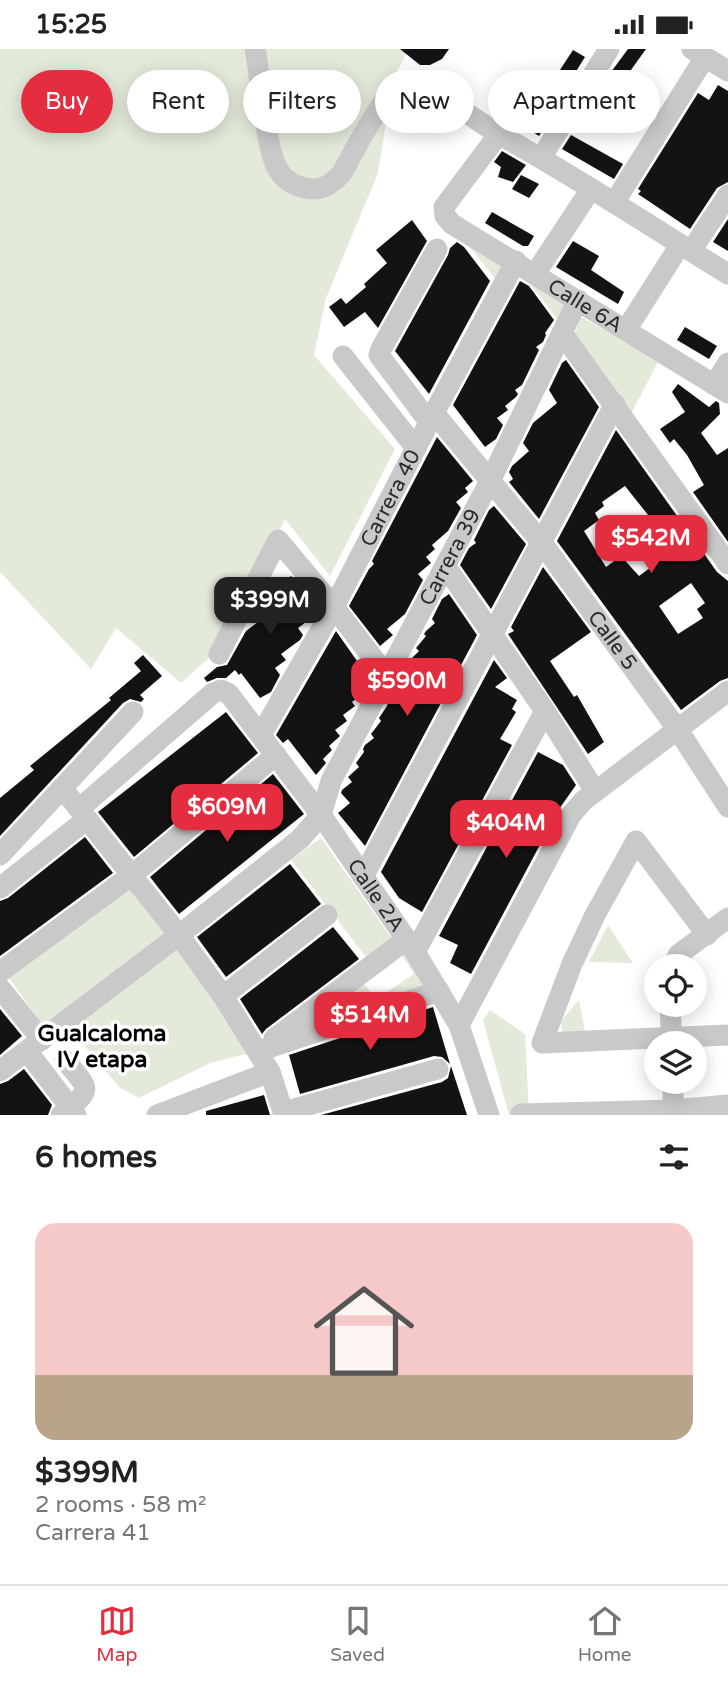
<!DOCTYPE html>
<meta charset="utf-8">
<style>
body{margin:0;font-family:"Varela Round",sans-serif;background:#f6f6f6;color:#222;height:100vh;display:flex;flex-direction:column;font-size:26px;white-space:nowrap}
*{box-sizing:border-box;margin:0}
p{font-size:23px;color:#767676}
.icon{flex:none;width:38px;height:38px;fill:none;stroke:currentColor;stroke-width:2;stroke-linecap:round;stroke-linejoin:round}
.map{position:relative;height:1066px;overflow:hidden}
.sheet{display:flex;flex-direction:column;background:#fff;flex:1}
.sheet>*{flex:none}
.guide{position:absolute;left:21px;top:21px;width:686px;height:63px;display:flex;gap:14px}
.fabs{position:absolute;left:644px;top:905px;display:grid;gap:14px}
.fabs a{display:grid;place-items:center;width:63px;height:63px;border-radius:50%;background:#fff;box-shadow:0 4px 18px #0003;font-size:35px}
.price{position:absolute;translate:-50% -60px;padding:0 16px;border-radius:14px;background:#e42e40;color:#fff;font-size:23px;line-height:46px;filter:drop-shadow(0 2px 4px #0008)}
.price::after{content:'';position:absolute;left:50%;top:42px;width:21px;height:16px;margin-left:-10px;background:inherit;clip-path:polygon(0 0,100% 0,50% 100%)}
.price.selected{background:#222;color:#fff}
ul{padding:0;list-style:none}
li{display:grid;align-content:center;gap:14px;height:371px;padding:0 35px}
li span{display:grid;place-items:center;height:217px;border-radius:21px;color:#555}
li>.icon{margin-inline-start:auto}
span .icon{width:126px;height:126px;fill:#fffc;stroke-width:1}
li b{font-size:30px}
h2{display:flex;justify-content:space-between;align-items:center;height:84px;padding:0 35px;font-size:30px}
.chip{padding:0 24px;border-radius:32px;background:#fff;box-shadow:0 4px 18px #0003;font-size:24px;line-height:63px}
.chip.selected{background:#e42e40;color:#fff}
.status{display:flex;justify-content:space-between;align-items:center;height:49px;padding:0 35px;background:#fff;direction:ltr}
.status svg{height:19px;fill:currentColor}
.dock{display:flex;justify-content:space-around;align-items:center;height:98px;border-top:2px solid #e0e0e0;background:#fff;font-size:19px;color:#767676}
.dock a{display:grid;justify-items:center;gap:4px}
.dock .selected{color:#e42e40}
.map>svg:first-child{display:block}
.green{fill:#e3eada}
.building{fill:#131313;fill-rule:evenodd}
.lines{fill:none;stroke-linecap:round;stroke-linejoin:round}
.minor{stroke:#c9c9c9;stroke-width:21}
.labels{text-anchor:middle;stroke-width:7;stroke-linejoin:round;paint-order:stroke}
.street-label{font-size:21px;fill:#2c2c2c;stroke:#fff}
.neighbourhood-label{font-size:23px;font-weight:bold;fill:#000;stroke:#fff}
</style>
<div class="status"><b>15:25</b><svg viewBox="0 0 49 12"><path d="M0 12V9h3v3zM5 12V6h3v6zM10 12V3h3v9zM15 12V0h3v12zM26 1h20v11H26zM47 4h2v5h-2z"/></svg></div>
<div class="map">
<svg width="728" height="1066" viewBox="0 0 728 1066">
<rect width="100%" height="100%" fill="#fff"/>
<!-- green -->
<g class="green">
<polygon points="0,0 409,0 393,30 378,124 326,249 314,306 395,400 330,527 285,470 212,606 181,634 116,579 91,620 0,523"/>
<polygon points="459,185 508,213 498,233"/>
<polygon points="517,218 570,250 558,271"/>
<polygon points="581,268 659,311 631,365 574,286"/>
<polygon points="321,789 395,894 370,913 291,811"/>
<polygon points="131,834 170,883 43,977 9,929"/>
<polygon points="608,876 633,914 589,913"/>
<polygon points="405,894 435,940 283,990 361,931 376,950 414,925 399,902"/>
<polygon points="180,897 258,1002 210,1014 139,1049 120,1039 71,981"/>
<polygon points="579,951 585,982 562,983 561,972"/>
<polygon points="490,961 525,985 529,1066 509,1066 483,971"/>
</g>
<!-- building -->
<g class="building">
<polygon points="400,0 449,0 442,10 430,16 420,16"/>
<polygon points="628,0 646,0 623,32 611,23"/>
<polygon points="573,1 585,8 550,64 553,65 539,87 522,76 533,54 537,56"/>
<polygon points="718,36 728,42 728,133 717,139 690,180 638,145 641,142 638,140 698,44 709,51"/>
<polygon points="526,44 536,49 518,81 507,75"/>
<polygon points="571,86 623,115 614,130 562,100"/>
<polygon points="502,102 526,116 513,133 498,128 501,118 494,113"/>
<polygon points="521,126 539,135 529,149 512,140"/>
<polygon points="492,163 534,187 528,197 523,197 485,174"/>
<polygon points="728,170 728,202 713,193"/>
<polygon points="412,171 427,192 378,279 365,263 344,278 329,258 341,249 346,255 366,238 364,235 387,214 376,201"/>
<polygon points="573,192 599,207 591,221 624,243 618,255 556,218"/>
<polygon points="457,193 464,198 490,232 429,345 395,302 448,206 450,199"/>
<polygon points="520,232 529,237 554,271 545,284 546,286 543,293 536,298 539,301 522,336 515,341 518,345 516,348 505,357 508,361 497,369 503,376 496,390 485,398 453,356"/>
<polygon points="685,278 717,297 709,310 677,291"/>
<polygon points="566,311 599,358 539,470 509,433 513,430 509,423 512,417 529,402 523,394 533,374 557,354 549,341 562,314"/>
<polygon points="678,335 709,358 716,352 719,354 720,365 701,384 717,406 728,399 728,493 693,443 704,436 687,406 674,390 670,394 660,380 685,363 672,343"/>
<path d="M 616,381 L 717,523 L 728,532 L 728,629 L 720,632 L 681,661 L 557,492 ZM 625,437 L 656,476 L 652,479 L 669,505 L 639,527 L 621,507 L 606,518 L 584,482 L 599,471 L 595,464 L 604,457 L 602,453 ZM 691,534 L 705,554 L 697,560 L 703,569 L 678,585 L 659,557 Z"/>
<polygon points="437,388 473,432 465,439 468,443 456,453 461,459 448,482 432,496 435,500 426,508 431,514 418,525 423,531 405,565 387,580 393,586 380,597 349,557 369,520 374,515 372,512"/>
<polygon points="494,457 526,495 491,560 460,516 469,499 476,494 474,491 489,461"/>
<polygon points="543,518 591,583 550,612 574,648 577,646 604,693 588,705 508,585 514,582 511,578"/>
<polygon points="291,527 318,559 314,567 298,579 303,586 300,591 281,605 286,611 275,619 280,626 271,643 260,649 241,624 239,626 235,621 226,629 217,629 207,633 204,629 217,618 227,616 246,582 258,573 253,567 264,547"/>
<polygon points="449,545 477,586 365,797 338,764 350,754 341,744 342,741 352,733 348,728 359,718 356,714 364,703 363,700 365,696 374,689 371,685 381,672 379,669 387,657 389,651 396,645 394,642 396,637 405,630 402,626 412,615 409,612 419,602 416,599 426,587 424,585 426,582 435,574 432,570 442,550"/>
<polygon points="336,582 369,629 358,637 363,644 352,653 355,657 343,666 347,672 335,681 340,687 329,697 332,701 323,710 326,714 316,726 288,690 283,694 276,686"/>
<polygon points="143,606 162,627 140,646 144,650 141,653 130,650 123,654 0,787 0,749 34,721 30,717 111,651 109,649 141,622 134,614"/>
<polygon points="494,611 507,629 495,638 517,651 512,660 516,663 500,690 512,696 422,863 399,849 381,823"/>
<polygon points="226,663 258,704 134,808 98,763"/>
<polygon points="538,703 563,716 576,736 559,760 471,925 450,914 458,896 439,887"/>
<polygon points="273,725 304,765 179,865 150,828"/>
<polygon points="85,788 113,824 0,907 0,852 8,849"/>
<polygon points="290,815 321,855 226,928 197,888"/>
<polygon points="333,878 359,910 266,980 262,985 240,950"/>
<polygon points="433,958 450,1015 442,1008 434,1007 300,1045 289,1006"/>
<polygon points="0,960 22,987 0,1006"/>
<polygon points="451,1017 467,1066 321,1066 442,1033 448,1029"/>
<polygon points="24,1020 52,1056 48,1066 0,1066 0,1035 8,1032"/>
<polygon points="264,1046 270,1066 206,1066 206,1062"/>
</g>
<g class="lines">
<!-- minor -->
<g class="minor">
<path d="M 255,0 C 261,28 265,102 279,122 C 285,131 295,137 305,139 C 321,143 332,135 342,124 C 352,106 387,37 404,33 C 423,28 459,59 474,69 C 496,85 519,96 542,110 C 605,147 666,187 728,225"/>
<polyline points="692,0 728,22"/>
<path id="s1" d="M 498,86 L 444,158 L 445,167 L 452,175 L 728,344"/>
<polyline points="541,109 609,0"/>
<polyline points="614,154 705,8"/>
<polyline points="691,202 728,146"/>
<polyline points="535,225 591,140"/>
<polyline points="626,281 680,196"/>
<polyline points="562,284 728,515"/>
<polyline points="343,307 416,399"/>
<polyline points="714,336 728,314"/>
<path id="s2" d="M 434,364 L 542,494 L 678,681 L 728,758"/>
<polyline points="429,373 379,306 381,300 437,200"/>
<polyline points="446,518 545,662 595,742"/>
<polyline points="219,605 278,491 334,558 386,626"/>
<path id="s3" d="M 261,686 L 334,558 L 434,364 L 516,212"/>
<path id="s4" d="M 62,739 L 79,760 L 213,644 L 221,641 L 229,645 L 321,766 L 415,903 L 459,976 L 489,1066"/>
<polyline points="79,760 179,886 223,947 270,1023 284,1066"/>
<polyline points="0,806 133,663"/>
<polyline points="363,828 615,355"/>
<polyline points="0,839 87,770"/>
<polyline points="707,886 636,792 595,866 572,915 542,994 728,986"/>
<polyline points="415,903 545,662"/>
<polyline points="672,917 679,905 728,869"/>
<polyline points="0,923 132,826 276,706"/>
<polyline points="0,939 42,991"/>
<polyline points="223,947 327,866"/>
<polyline points="670,956 672,994"/>
<polyline points="459,976 571,766 583,752 728,642"/>
<polyline points="274,990 407,890"/>
<polyline points="27,1002 76,1066"/>
<polyline points="259,1002 439,942"/>
<path id="s5" d="M 0,1022 L 179,886 L 300,790 L 321,766 L 331,732 L 490,432 L 578,251"/>
<polyline points="673,1032 673,1066"/>
<polyline points="283,1063 438,1020"/>
<polyline points="521,1065 673,1061 728,1056"/>
<path d="M 61,1066 C 93,1039 91,1043 65,1011"/>
<polyline points="157,1066 270,1023"/>
</g>
</g>
<g class="labels">
<!-- street labels -->
<g class="street-label">
<text dy="7" stroke="none"><textPath href="#s1" startOffset="266">Calle 6A</textPath></text>
<text dy="7" stroke="none"><textPath href="#s3" startOffset="270">Carrera 40</textPath></text>
<text dy="7" stroke="none"><textPath href="#s5" startOffset="700">Carrera 39</textPath></text>
<text dy="7" stroke="none"><textPath href="#s2" startOffset="289">Calle 5</textPath></text>
<text dy="7" stroke="none"><textPath href="#s4" startOffset="471">Calle 2A</textPath></text>
</g>
<!-- neighbourhood labels -->
<g class="neighbourhood-label">
<text x="102" y="992">Gualcaloma<tspan x="102" dy="26">IV etapa</tspan></text>
</g>
</g>
</svg>
<div class="fabs">
<a><svg class="icon" aria-label="locate" viewBox="0 0 24 24"><circle cx="12" cy="12" r="6"/><path d="M12 2v4M12 18v4M2 12h4M18 12h4"/></svg></a>
<a><svg class="icon" aria-label="layers" viewBox="0 0 24 24"><path d="M12 4l9 5-9 5-9-5zM3 14l9 5 9-5"/></svg></a>
</div>
<b class="price" style="left:651px;top:526px">$542M</b>
<b class="price selected" style="left:270px;top:588px">$399M</b>
<b class="price" style="left:407px;top:669px">$590M</b>
<b class="price" style="left:227px;top:795px">$609M</b>
<b class="price" style="left:506px;top:811px">$404M</b>
<b class="price" style="left:370px;top:1003px">$514M</b>
<div class="guide">
<a class="chip selected">Buy</a>
<a class="chip">Rent</a>
<a class="chip">Filters</a>
<a class="chip">New</a>
<a class="chip">Apartment</a>
</div>
</div>
<section class="sheet">
<h2>6 homes<svg class="icon" aria-label="filters" viewBox="0 0 24 24"><path d="M4 7h16M4 17h16"/><circle cx="9" cy="7" r="2"/><circle cx="15" cy="17" r="2"/></svg></h2>
<ul>
<li><span style="background:linear-gradient(#f6c9c9 70%,#b9a48a 0)"><svg class="icon" aria-label="home" viewBox="0 0 24 24"><path d="M3 11l9-7 9 7M6 9v11h12V9"/></svg></span><div><b>$399M</b><p>2 rooms · 58 m²</p><p>Carrera 41</p></div></li>
</ul>
</section>
<nav class="dock">
<a class="selected"><svg class="icon" aria-label="map" viewBox="0 0 24 24"><path d="M3 6l6-2 6 2 6-2v14l-6 2-6-2-6 2zM9 4v14M15 6v14"/></svg>Map</a>
<a><svg class="icon" aria-label="saved" viewBox="0 0 24 24"><path d="M7 4h10v16l-5-4-5 4z"/></svg>Saved</a>
<a><svg class="icon" aria-label="home" viewBox="0 0 24 24"><path d="M3 11l9-7 9 7M6 9v11h12V9"/></svg>Home</a>
</nav>
